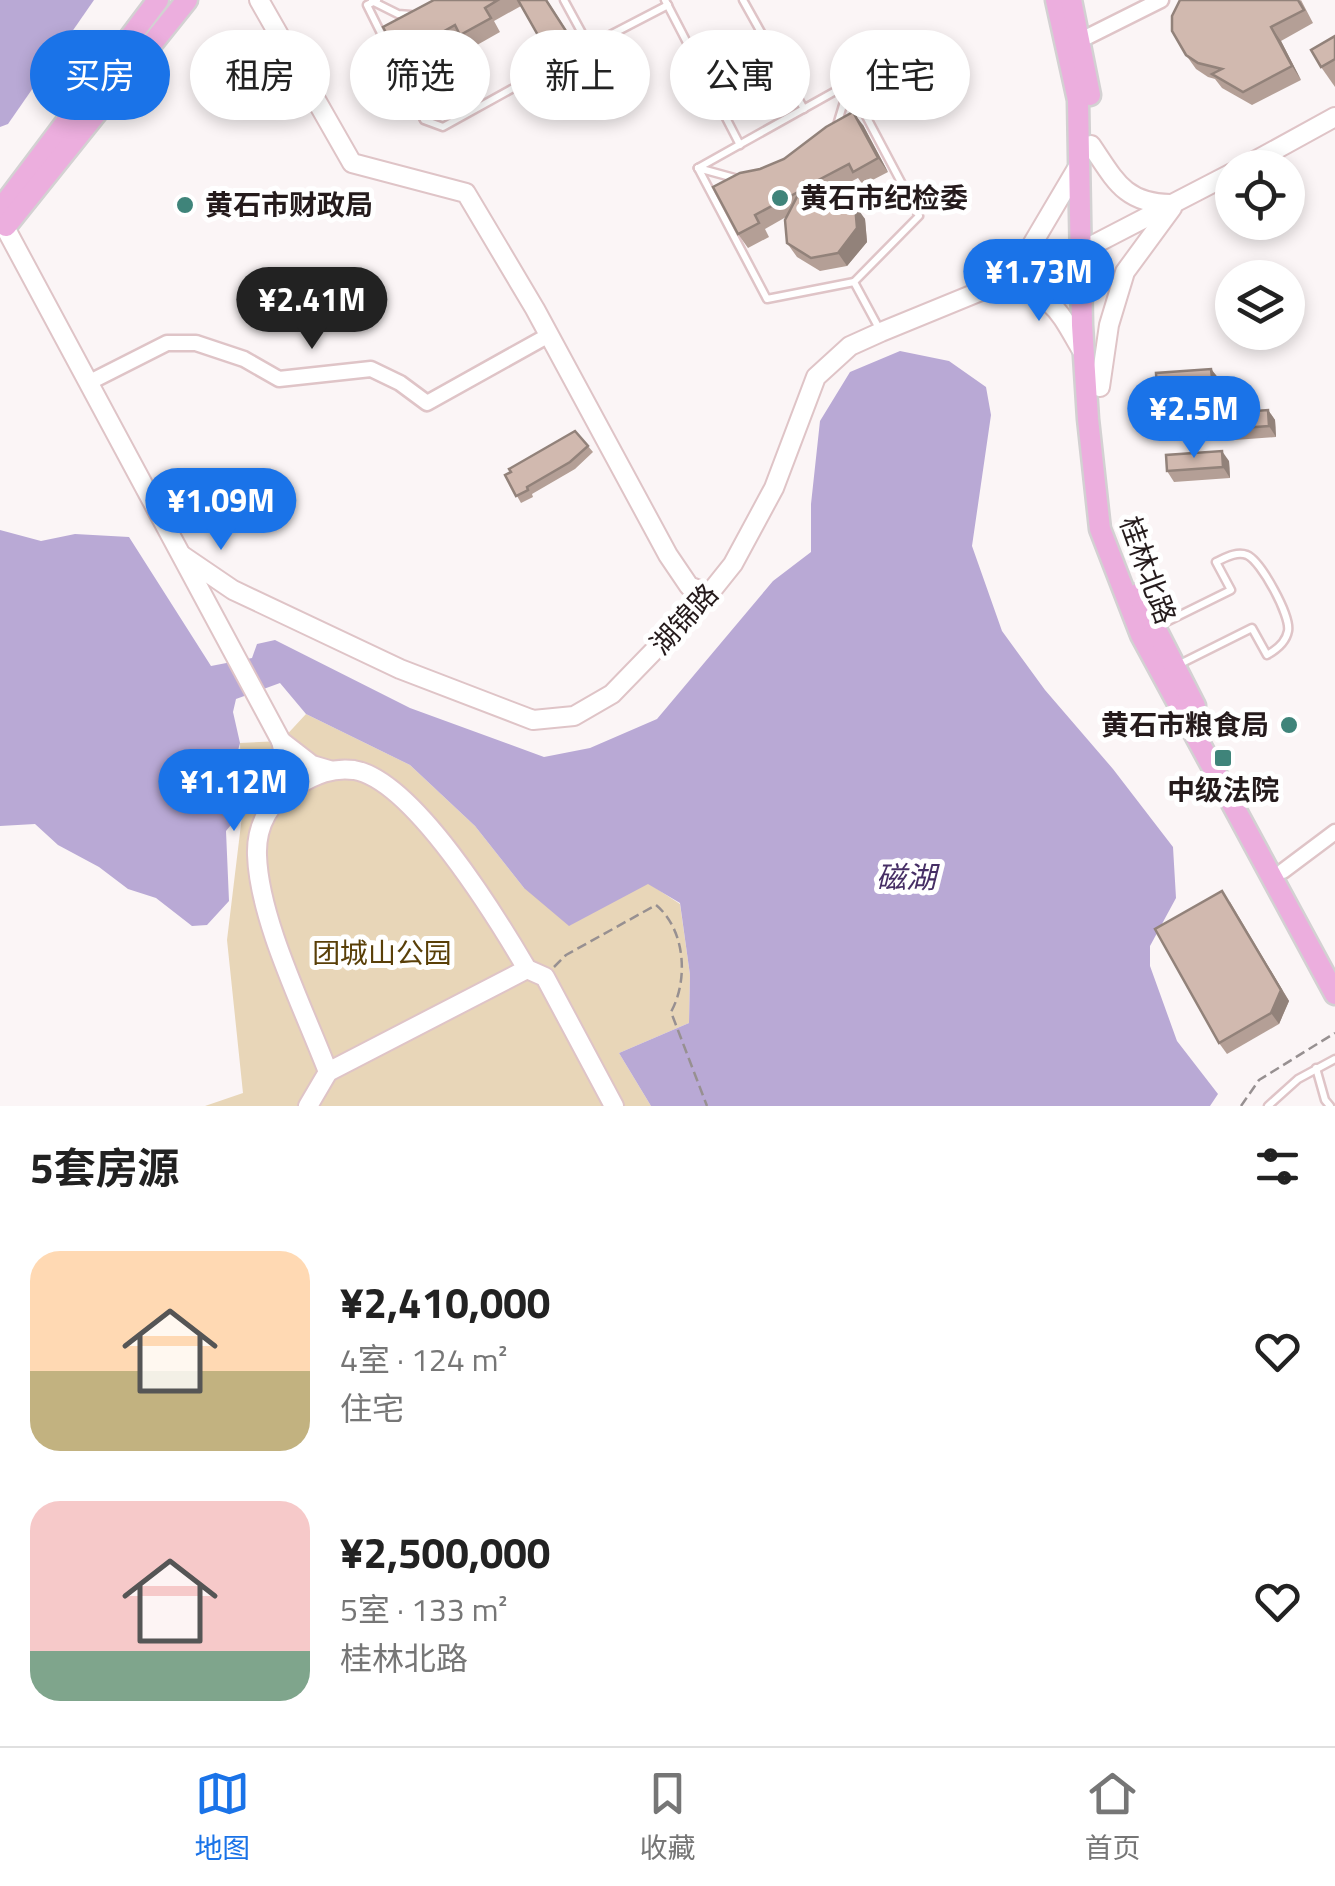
<!DOCTYPE html>
<html lang="zh">
<meta charset="utf-8">
<style>
body{margin:0;font-family:"Titillium Web","Noto Sans SC",sans-serif;background:#f2f2f2;color:#222;height:100vh;display:flex;flex-direction:column;font-size:38px;white-space:nowrap}
*{box-sizing:border-box;margin:0}
p{font-size:32px;color:#767676}
.icon{flex:none;width:55px;height:55px;fill:none;stroke:currentColor;stroke-width:2;stroke-linecap:round;stroke-linejoin:round}
.map{position:relative;height:1106px;overflow:hidden}
.panel{display:flex;flex-direction:column;background:#fff;flex:1}
.panel>*{flex:none}
.guide{position:absolute;left:30px;top:30px;width:1275px;height:90px;display:flex;gap:20px}
.buttons{position:absolute;left:1215px;top:150px;display:grid;gap:20px}
.buttons a{display:grid;place-items:center;width:90px;height:90px;border-radius:50%;background:#fff;box-shadow:0 5px 15px #0003;font-size:50px}
.price{position:absolute;translate:-50% -85px;padding:0 22px;border-radius:35px;background:#1a73e8;color:#fff;font-size:32px;line-height:65px;filter:drop-shadow(0 2px 5px #0008)}
.price::after{content:'';position:absolute;left:50%;top:60px;width:30px;height:22px;margin-left:-15px;background:inherit;clip-path:polygon(0 0,100% 0,50% 100%)}
.price.on{background:#222;color:#fff}
ul{padding:0;list-style:none}
li{display:flex;align-items:center;gap:30px;height:250px;padding:0 30px}
li span{display:grid;place-items:center;flex:none;width:280px;height:200px;border-radius:30px;color:#555}
li>.icon{margin-inline-start:auto}
span .icon{width:120px;height:120px;fill:#fffc;stroke-width:1}
li b{font-size:42px}
h2{display:flex;justify-content:space-between;align-items:center;height:120px;padding:0 30px;font-size:42px}
.chip{padding:0 35px;border-radius:45px;background:#fff;box-shadow:0 5px 15px #0003;font-size:35px;line-height:90px}
.chip.on{background:#1a73e8;color:#fff}
.tabs{display:flex;justify-content:space-around;align-items:center;height:140px;border-top:2px solid #e0e0e0;background:#fff;font-size:28px;color:#767676}
.tabs a{display:grid;justify-items:center;gap:5px}
.tabs .on{color:#1a73e8}
.map>svg:first-child{display:block}
.green{fill:#e8d6b8}
.water{fill:#b9a9d5}
.lines{fill:none;stroke-linecap:round;stroke-linejoin:round}
.service-casing{stroke:#dfc4c7;stroke-width:11}
.minor-casing{stroke:#dfc4c7;stroke-width:19}
.tertiary-casing{stroke:#dfc4c7;stroke-width:22}
.primary-casing{stroke:#d3d1d2;stroke-width:25}
.path{stroke:#979091;stroke-width:2.5;stroke-dasharray:10 5;stroke-linecap:butt}
.service{stroke:#fff;stroke-width:6}
.minor{stroke:#fff;stroke-width:14}
.tertiary{stroke:#fff;stroke-width:18}
.primary{stroke:#ecaede;stroke-width:20}
.wall{fill:#b49f96}
.shaded-wall{fill:#92827a}
.building{fill:#d1b9af;stroke:#92827a;stroke-width:2.5}
.poi-dot{fill:#3f847a;stroke:#fff;stroke-width:4}
.labels{text-anchor:middle;stroke-width:10;stroke-linejoin:round;paint-order:stroke}
.poi-label{font-size:28px;font-weight:bold;fill:#251b1c;stroke:#fff;text-anchor:start}
.street-label{font-size:28px;fill:#251b1c;stroke:#fff}
.park-label{font-size:28px;fill:#593f08;stroke:#fff}
.water-label{font-size:30px;font-style:italic;fill:#462e65;stroke:#fff}
</style>
<div class="map">
<svg width="1335" height="1106" viewBox="0 0 1335 1106">
<rect width="100%" height="100%" fill="#fbf5f6"/>
<!-- green -->
<polygon class="green" points="306,714 410,765 475,826 524,888 648,883 680,904 690,975 689,1023 619,1053 651,1106 205,1106 243,1093 227,940 242,816 240,743 281,741"/>
<!-- water -->
<g class="water">
<polygon points="0,0 94,0 8,124 0,127"/>
<polygon points="900,351 949,361 986,387 991,415 972,546 1002,631 1045,690 1113,769 1173,847 1176,898 1150,946 1150,966 1177,1041 1218,1094 1210,1106 651,1106 619,1053 689,1023 690,975 680,903 648,884 569,926 524,888 475,826 410,765 306,714 280,683 236,699 233,712 240,743 229,785 235,820 226,831 229,901 207,925 192,926 156,898 128,889 99,867 58,845 35,824 0,826 0,530 41,541 75,534 129,537 211,666 252,658 257,644 275,640 410,708 544,757 590,748 657,719 773,581 811,552 811,504 820,421 850,372"/>
</g>
<g class="lines">
<defs>
<g id="service">
<polyline points="377,0 367,5 424,120 443,127 589,46"/>
<polyline points="564,0 589,46 668,5"/>
<polyline points="665,0 740,145"/>
<polyline points="743,0 804,109"/>
<polyline points="372,1 398,14 411,15"/>
<polyline points="849,84 919,216 854,282 881,332"/>
<polyline points="837,125 849,85"/>
<polyline points="698,168 767,299 854,282"/>
<polyline points="698,168 738,179"/>
<polyline points="698,168 848,84"/>
<path d="M 1158,626 L 1231,590 L 1216,562 C 1225,558 1236,551 1247,555 C 1261,561 1291,616 1288,631 C 1286,642 1276,650 1267,655 L 1252,628 L 1176,666"/>
<polyline points="1316,1068 1325,1100 1330,1106"/>
<polyline points="1268,1106 1298,1079 1335,1059"/>
</g>
<g id="minor">
<polyline points="1081,40 1161,0"/>
<polyline points="90,382 167,343 196,343 244,359 279,379 371,369 400,383 427,403 549,335"/>
<polyline points="1283,871 1335,832"/>
</g>
<g id="tertiary">
<polyline points="259,0 352,163 466,193 535,309 668,555 689,586 709,594"/>
<path d="M 1091,145 C 1115,180 1124,203 1170,204"/>
<path d="M 1079,165 L 1027,253 L 1003,282 C 1056,297 1057,308 1084,354"/>
<polyline points="1242,168 1335,117"/>
<polyline points="0,218 281,741 312,765 329,770"/>
<polyline points="1100,387 1109,325 1125,272 1172,208"/>
<polyline points="183,556 233,590 400,669 533,720 574,716 612,694 709,594 733,564 774,488 816,377 850,346 881,332 1091,246 1232,173"/>
<polyline points="281,741 286,762 283,795"/>
<path d="M 328,1072 C 304,1009 259,920 257,855 C 256,825 270,800 296,786 C 315,775 332,767 354,770 C 413,780 497,918 527,969 L 545,977 L 614,1106"/>
<polyline points="308,1106 328,1072 527,969"/>
</g>
<g id="primary">
<polyline points="1056,0 1078,100 1082,325 1088,419 1100,529 1141,635 1335,994"/>
<polyline points="1071,0 1090,95"/>
<polyline points="0,210 158,0"/>
<polyline points="6,226 187,0"/>
<polyline points="1138,594 1195,706"/>
</g>
</defs>
<!-- service casing -->
<use href="#service" class="service-casing"/>
<!-- minor casing -->
<use href="#minor" class="minor-casing"/>
<!-- tertiary casing -->
<use href="#tertiary" class="tertiary-casing"/>
<!-- primary casing -->
<use href="#primary" class="primary-casing"/>
<!-- path -->
<g class="path">
<path d="M 554,967 L 566,955 L 656,905 C 685,929 689,979 671,1012 L 707,1106"/>
<polyline points="1241,1106 1259,1080 1335,1033"/>
</g>
<!-- service -->
<use href="#service" class="service"/>
<!-- minor -->
<use href="#minor" class="minor"/>
<!-- tertiary -->
<use href="#tertiary" class="tertiary"/>
<!-- primary -->
<use href="#primary" class="primary"/>
</g>
<!-- wall -->
<g class="wall">
<polygon points="434,0 547,0 576,45 552,58 543,44 521,6 494,21 500,32 470,49 464,40 434,56 463,108 442,119 438,118 428,104 408,63 406,65 396,51"/>
<polygon points="1301,0 1313,23 1281,41 1301,80 1252,105 1222,88 1215,79 1208,77 1196,69 1186,55"/>
<polygon points="1335,36 1335,87 1321,67"/>
<polygon points="863,125 888,172 863,185 858,178 831,192 865,219 867,242 847,266 820,271 797,257 787,243 786,217 765,229 769,237 748,248 738,234 760,169"/>
<polygon points="1211,369 1219,379 1220,396 1164,400 1157,390"/>
<polygon points="1268,410 1275,420 1276,437 1221,441 1214,430"/>
<polygon points="588,446 593,452 575,469 532,494 533,497 521,503 505,475"/>
<polygon points="1229,461 1230,478 1174,482 1167,471"/>
<polygon points="1230,902 1289,1001 1279,1024 1227,1054 1219,1043"/>
</g>
<!-- shaded-wall -->
<g class="shaded-wall">
<polygon points="1271,27 1281,41 1301,80 1292,66"/>
<polygon points="425,42 434,56 463,108 453,94"/>
<polygon points="853,112 863,125 888,172 878,158"/>
<polygon points="855,205 865,219 867,242 847,266 838,253"/>
<polygon points="1211,369 1219,379 1220,396 1213,386"/>
<polygon points="1268,410 1275,420 1276,437 1269,426"/>
<polygon points="1222,451 1229,461 1230,478 1223,467"/>
<polygon points="1222,891 1289,1001 1279,1024 1271,1013"/>
</g>
<!-- building -->
<g class="building">
<polygon points="434,0 498,0 485,8 491,18 460,35 455,25 425,42 453,94 432,106 428,104 401,49 396,51 383,27"/>
<polygon points="518,0 546,0 566,31 543,44"/>
<polygon points="1180,0 1298,0 1304,10 1271,27 1292,66 1243,92 1212,74 1222,69 1198,63 1186,55 1172,31 1172,16"/>
<polygon points="1335,36 1335,59 1321,67 1311,50"/>
<polygon points="853,112 878,158 853,172 849,164 807,186 839,194 855,205 857,228 838,253 811,258 787,243 785,220 800,191 755,215 759,223 738,234 713,187 740,173 760,169 784,159 826,127"/>
<polygon points="1211,369 1213,386 1157,390 1156,373"/>
<polygon points="1268,410 1269,426 1214,430 1212,414"/>
<polygon points="575,431 588,446 570,462 527,487 528,490 516,496 505,475 511,472 509,469"/>
<polygon points="1222,451 1223,467 1167,471 1166,455"/>
<polygon points="1222,891 1281,990 1271,1013 1219,1043 1155,929"/>
</g>
<!-- markers -->
<g class="poi-dot">
<circle cx="780" cy="198" r="10"/>
<circle cx="185" cy="205" r="10"/>
<circle cx="1289" cy="725" r="10"/>
<rect x="1213" y="748" width="20" height="20" rx="5"/>
</g>
<g class="labels">
<!-- poi labels -->
<g class="poi-label">
<text x="800" y="208">黄石市纪检委</text>
<text x="205" y="215">黄石市财政局</text>
<text x="1269" y="735" text-anchor="end">黄石市粮食局</text>
<text x="1223" y="800" text-anchor="middle">中级法院</text>
</g>
<!-- street labels -->
<g class="street-label">
<text transform="translate(1148 570) rotate(70)" y="10">桂林北路</text>
<text transform="translate(684 619) rotate(-47)" y="10">湖锦路</text>
</g>
<!-- park labels -->
<g class="park-label">
<text x="382" y="963">团城山公园</text>
</g>
<!-- water labels -->
<g class="water-label">
<text x="906" y="888">磁湖</text>
</g>
</g>
</svg>
<div class="buttons">
<a><svg class="icon" aria-label="locate" viewBox="0 0 24 24"><circle cx="12" cy="12" r="6"/><path d="M12 2v4M12 18v4M2 12h4M18 12h4"/></svg></a>
<a><svg class="icon" aria-label="layers" viewBox="0 0 24 24"><path d="M12 4l9 5-9 5-9-5zM3 14l9 5 9-5"/></svg></a>
</div>
<b class="price" style="left:1039px;top:324px">¥1.73M</b>
<b class="price on" style="left:312px;top:352px">¥2.41M</b>
<b class="price" style="left:1194px;top:461px">¥2.5M</b>
<b class="price" style="left:221px;top:553px">¥1.09M</b>
<b class="price" style="left:234px;top:834px">¥1.12M</b>
<div class="guide">
<a class="chip on">买房</a>
<a class="chip">租房</a>
<a class="chip">筛选</a>
<a class="chip">新上</a>
<a class="chip">公寓</a>
<a class="chip">住宅</a>
</div>
</div>
<section class="panel">
<h2>5套房源<svg class="icon" aria-label="filters" viewBox="0 0 24 24"><path d="M4 7h16M4 17h16"/><circle cx="9" cy="7" r="2"/><circle cx="15" cy="17" r="2"/></svg></h2>
<ul>
<li><span style="background:linear-gradient(#ffd9b3 60%,#c2b280 0)"><svg class="icon" aria-label="home" viewBox="0 0 24 24"><path d="M3 11l9-7 9 7M6 9v11h12V9"/></svg></span><div><b>¥2,410,000</b><p>4室 · 124 m²</p><p>住宅</p></div><svg class="icon" aria-label="heart" viewBox="0 0 24 24"><path d="M12 20l-8-8c-3-5 5-10 8-4 3-6 11-1 8 4z"/></svg></li>
<li><span style="background:linear-gradient(#f6c9c9 75%,#7fa58c 0)"><svg class="icon" aria-label="home" viewBox="0 0 24 24"><path d="M3 11l9-7 9 7M6 9v11h12V9"/></svg></span><div><b>¥2,500,000</b><p>5室 · 133 m²</p><p>桂林北路</p></div><svg class="icon" aria-label="heart" viewBox="0 0 24 24"><path d="M12 20l-8-8c-3-5 5-10 8-4 3-6 11-1 8 4z"/></svg></li>
</ul>
</section>
<nav class="tabs">
<a class="on"><svg class="icon" aria-label="map" viewBox="0 0 24 24"><path d="M3 6l6-2 6 2 6-2v14l-6 2-6-2-6 2zM9 4v14M15 6v14"/></svg>地图</a>
<a><svg class="icon" aria-label="saved" viewBox="0 0 24 24"><path d="M7 4h10v16l-5-4-5 4z"/></svg>收藏</a>
<a><svg class="icon" aria-label="home" viewBox="0 0 24 24"><path d="M3 11l9-7 9 7M6 9v11h12V9"/></svg>首页</a>
</nav>
